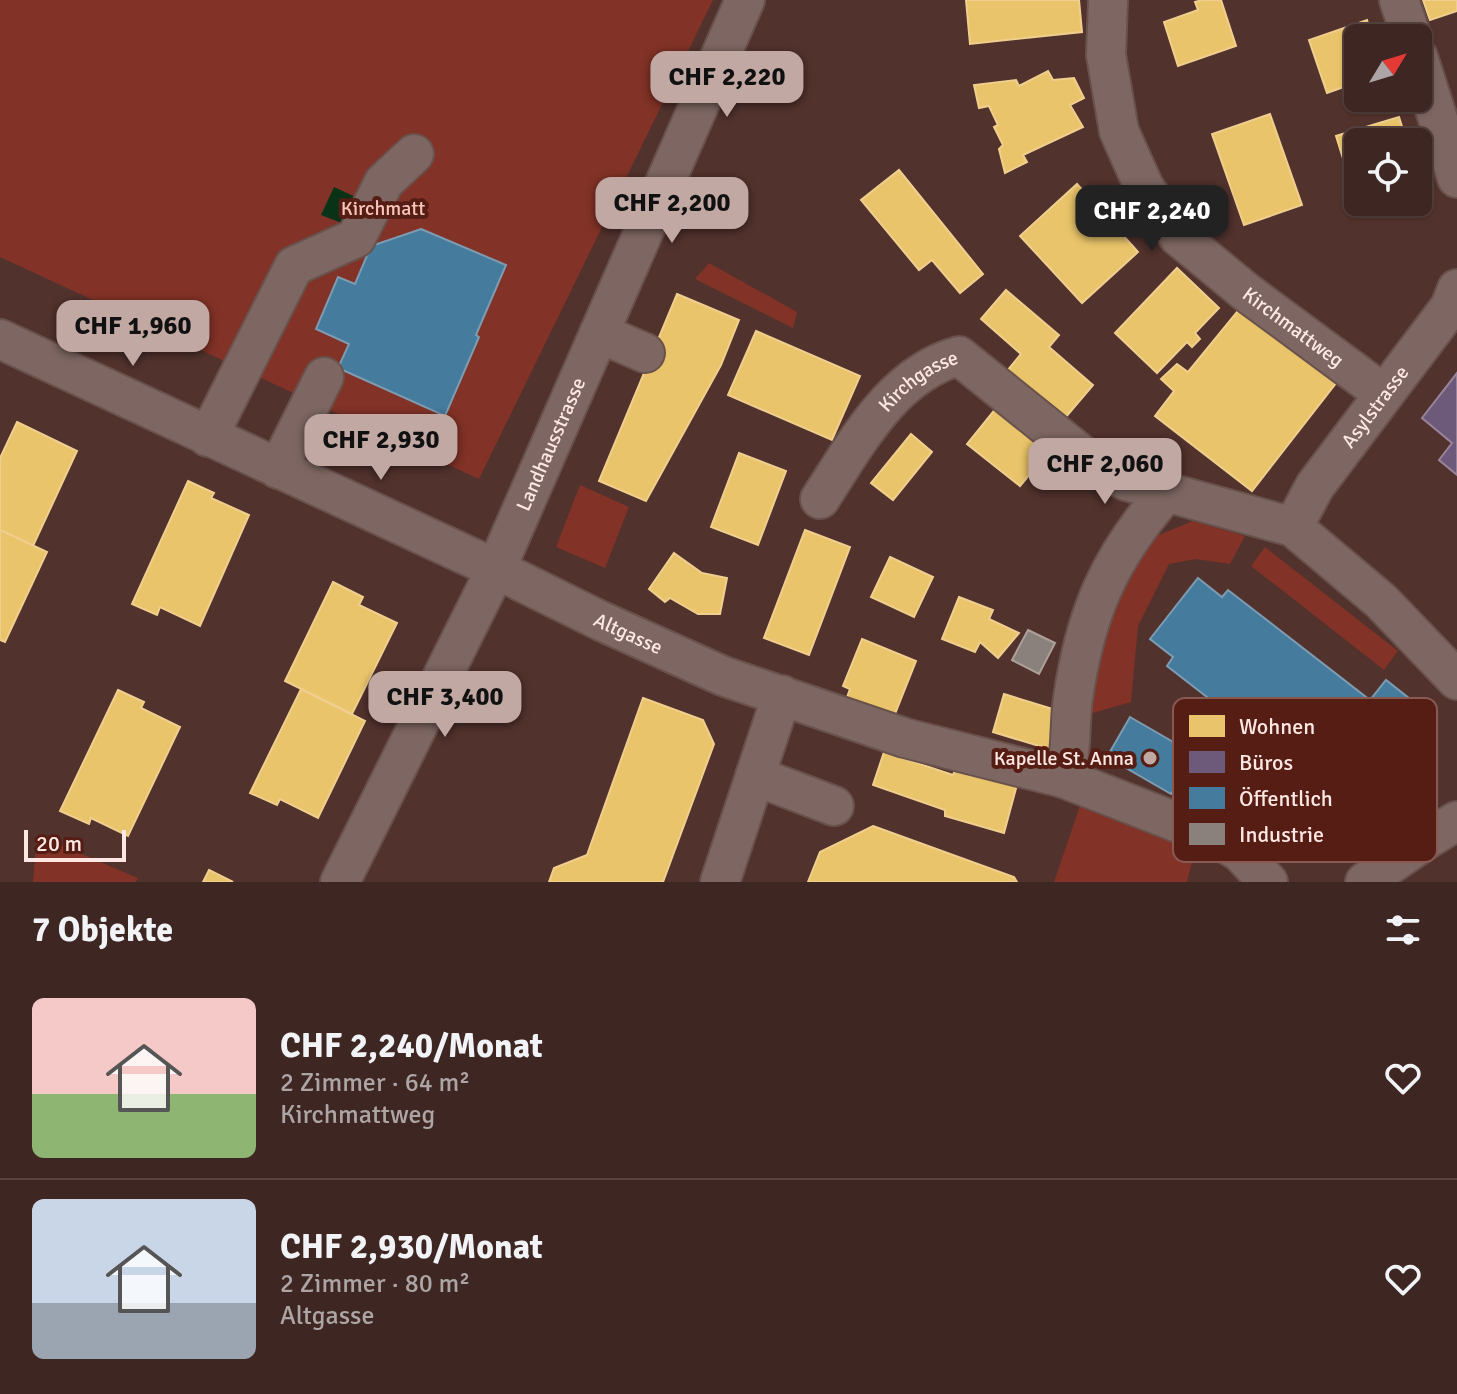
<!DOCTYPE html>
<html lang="de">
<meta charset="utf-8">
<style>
body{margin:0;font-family:Signika,sans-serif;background:#452e2a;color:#f1f3f6;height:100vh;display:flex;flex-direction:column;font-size:30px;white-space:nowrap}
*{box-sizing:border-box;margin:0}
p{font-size:26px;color:#ada5a5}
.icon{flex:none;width:44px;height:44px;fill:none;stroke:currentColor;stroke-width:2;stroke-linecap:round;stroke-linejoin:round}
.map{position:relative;height:882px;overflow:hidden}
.side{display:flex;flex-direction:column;background:#3e2622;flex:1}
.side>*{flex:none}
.needle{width:52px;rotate:52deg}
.buttons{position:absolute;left:1344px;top:24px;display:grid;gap:16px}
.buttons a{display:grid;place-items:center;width:88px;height:88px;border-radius:12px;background:#3e2622;box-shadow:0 2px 6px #0004,0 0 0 2px #574340;font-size:40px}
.scale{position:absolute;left:24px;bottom:20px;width:102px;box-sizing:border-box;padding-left:8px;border:4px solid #ffe8e3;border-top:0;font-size:22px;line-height:28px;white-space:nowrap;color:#ffe8e3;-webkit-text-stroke:6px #551d14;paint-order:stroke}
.price{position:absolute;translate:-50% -68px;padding:0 18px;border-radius:16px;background:#c2a8a3;color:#111;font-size:26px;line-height:52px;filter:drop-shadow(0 2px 4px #0008)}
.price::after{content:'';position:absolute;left:50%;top:48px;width:24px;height:18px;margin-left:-12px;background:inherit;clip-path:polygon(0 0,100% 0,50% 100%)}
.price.current{background:#222;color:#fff}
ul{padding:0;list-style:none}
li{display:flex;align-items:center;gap:24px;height:200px;padding:0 32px}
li+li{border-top:2px solid #574340}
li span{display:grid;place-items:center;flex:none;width:224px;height:160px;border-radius:12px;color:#555}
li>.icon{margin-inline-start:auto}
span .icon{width:96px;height:96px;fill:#fffc;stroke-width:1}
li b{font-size:34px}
h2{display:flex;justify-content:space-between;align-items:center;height:96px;padding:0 32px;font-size:34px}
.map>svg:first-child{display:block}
.green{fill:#823226}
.water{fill:#093317}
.homes{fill:#e9c46a;stroke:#f0cf8e;stroke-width:2}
.offices{fill:#6d597a;stroke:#99849a;stroke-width:2}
.public{fill:#457b9d;stroke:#7d9cb2;stroke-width:2}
.industry{fill:#8a817c;stroke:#ada09b;stroke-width:2}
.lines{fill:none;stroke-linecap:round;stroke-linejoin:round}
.minor-casing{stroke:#69514c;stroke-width:42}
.minor{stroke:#7e6762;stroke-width:38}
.poi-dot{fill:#c2a8a3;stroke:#551d14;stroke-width:3}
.labels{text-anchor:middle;stroke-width:8;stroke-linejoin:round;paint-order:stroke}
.park-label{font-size:20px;fill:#f9c6bc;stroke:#551d14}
.street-label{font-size:20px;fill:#ffe8e3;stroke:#551d14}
.poi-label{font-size:20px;fill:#ffe8e3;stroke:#551d14;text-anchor:end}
.key{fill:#551d14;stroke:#885a52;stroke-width:2}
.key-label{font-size:22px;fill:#ffe8e3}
</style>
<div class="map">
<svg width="1457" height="882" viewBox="0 0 1457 882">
<rect width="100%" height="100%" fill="#52322d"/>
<!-- green -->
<g class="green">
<polygon points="0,0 713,0 479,479 0,257"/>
<polygon points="709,263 797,312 793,328 695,279"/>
<polygon points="580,485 629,507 605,568 556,547"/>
<polygon points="1193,521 1245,536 1230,564 1196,559 1169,564 1138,626 1131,702 1086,715 1094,671 1123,585 1154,537"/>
<polygon points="1265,547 1398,651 1384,670 1251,566"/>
<polygon points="1082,800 1196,846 1187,882 1054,882"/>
<polygon points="37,835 138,878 136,882 33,882"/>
</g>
<!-- water -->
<polygon class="water" points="334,187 360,199 347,225 321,215"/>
<!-- homes -->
<g class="homes">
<polygon points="966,0 1079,0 1082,32 970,44"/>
<polygon points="1202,0 1221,0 1236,46 1178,66 1164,22 1198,10 1195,2"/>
<polygon points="1423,0 1457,0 1457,11 1430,20"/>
<polygon points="1367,20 1372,38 1358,38 1358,82 1327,93 1309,40"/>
<polygon points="1048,71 1053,80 1074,78 1084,98 1070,105 1083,127 1023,155 1027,162 1005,173 999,149 1003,145 994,127 998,125 989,106 979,108 974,85 1016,80 1019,86"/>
<polygon points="1270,114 1302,205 1244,225 1212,134"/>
<polygon points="1399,117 1407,142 1358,142 1358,189 1353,191 1336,136"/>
<polygon points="899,170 983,274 960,293 932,260 919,270 861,200"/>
<polygon points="1077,184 1138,252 1082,303 1020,236"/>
<polygon points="1177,268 1219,308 1195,333 1200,339 1192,347 1187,342 1157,373 1115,333"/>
<polygon points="1006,290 1059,335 1049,347 1093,385 1059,425 1002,377 1021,354 981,319"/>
<polygon points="677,294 739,320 721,365 646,501 599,481"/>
<polygon points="1242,306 1337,382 1252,491 1155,416 1174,391 1161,379 1177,364 1188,372"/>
<polygon points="756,331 860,376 832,440 728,395"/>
<polygon points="997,407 1050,450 1020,486 967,444"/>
<polygon points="17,422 77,451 33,546 0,530 0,458"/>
<polygon points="911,434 932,452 893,500 871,483"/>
<polygon points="739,453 786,471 758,545 711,527"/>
<polygon points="188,481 214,493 211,498 249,515 200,626 160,607 157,615 132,604"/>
<polygon points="0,530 47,552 5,642 0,640"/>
<polygon points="805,530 850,547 809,655 764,638"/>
<polygon points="674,553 702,573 727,578 720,614 698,614 670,598 665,602 649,589"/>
<polygon points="890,557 933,577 914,617 871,597"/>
<polygon points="333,582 363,597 359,605 397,623 352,714 285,681"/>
<polygon points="959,597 993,610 989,619 1019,633 998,658 980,642 975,652 942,639"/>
<polygon points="862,639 916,661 893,719 846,700 850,689 843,686"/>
<polygon points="301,689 365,721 318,818 280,799 277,805 250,793"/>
<polygon points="118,690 144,702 141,708 180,727 128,836 91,818 89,824 60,811"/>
<polygon points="1004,694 1059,711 1049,749 993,732"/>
<polygon points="643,698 703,720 714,744 663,882 549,882 554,868 587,855"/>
<polygon points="884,752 953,775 957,766 1018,781 1004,833 945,816 945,810 873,785"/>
<polygon points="873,826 1014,877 1017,882 808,882 820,852"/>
<polygon points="209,870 233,882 203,882"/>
</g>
<!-- offices -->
<polygon class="offices" points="1457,373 1457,475 1439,460 1452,443 1422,418"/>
<!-- public -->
<g class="public">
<polygon points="421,229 506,265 476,335 479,337 445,416 338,368 349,344 316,329 338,277 355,284 371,246"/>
<polygon points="1198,578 1222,597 1228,590 1370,700 1386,680 1424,710 1397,745 1409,751 1415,762 1414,774 1407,785 1398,793 1381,796 1364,786 1342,815 1304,785 1310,777 1167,666 1173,657 1150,639"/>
<polygon points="1130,717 1194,754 1190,760 1213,773 1216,786 1210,797 1196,802 1174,789 1171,794 1107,757"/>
</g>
<!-- industry -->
<polygon class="industry" points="1028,630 1055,643 1039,674 1012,660"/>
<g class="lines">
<defs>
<g id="minor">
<path id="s1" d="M 1108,0 L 1106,55 L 1119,131 L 1144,187 L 1178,236 L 1246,292 L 1384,394"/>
<polyline points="1399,0 1412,38"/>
<polyline points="1418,57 1457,178"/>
<polyline points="599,333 645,353"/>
<path id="s2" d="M 0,339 L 496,569 L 601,621 L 723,676 L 905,738 L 1063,778 L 1217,838 L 1240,852 L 1268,882"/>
<polyline points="208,437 294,266 356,238 384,182 414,154"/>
<polyline points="278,469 324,377"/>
<path id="s3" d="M 820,499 C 856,444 892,374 959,356 L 1092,463 L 1126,481 L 1293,527 L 1381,601 L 1457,680"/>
<path id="s4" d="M 1293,527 L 1315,486 L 1450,307 L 1457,289"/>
<polyline points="755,776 834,806"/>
<path d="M 1063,778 C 1073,753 1069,725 1073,699 C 1085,614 1109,558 1165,494"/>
<path id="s5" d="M 340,882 L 496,569 L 745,0"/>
<polyline points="720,882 782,695"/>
<polyline points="1365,882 1424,841 1457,821"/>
</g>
</defs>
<!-- minor casing -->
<use href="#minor" class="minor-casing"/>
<!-- minor -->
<use href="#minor" class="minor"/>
</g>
<!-- markers -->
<circle class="poi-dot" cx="1150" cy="758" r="8"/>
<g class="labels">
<!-- park labels -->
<g class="park-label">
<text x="383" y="215">Kirchmatt</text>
</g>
<!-- street labels -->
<g class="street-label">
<text dy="7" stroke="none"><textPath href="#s1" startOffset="400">Kirchmattweg</textPath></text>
<text dy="7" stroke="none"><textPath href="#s3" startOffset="156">Kirchgasse</textPath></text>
<text dy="7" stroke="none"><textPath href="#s4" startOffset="146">Asylstrasse</textPath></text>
<text dy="7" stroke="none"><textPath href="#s5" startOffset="486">Landhausstrasse</textPath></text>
<text dy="7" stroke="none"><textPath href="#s2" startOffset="694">Altgasse</textPath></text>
</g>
<!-- poi labels -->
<g class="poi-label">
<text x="1134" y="765">Kapelle St. Anna</text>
</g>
</g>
<!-- legend -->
<rect x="1173" y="698" width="264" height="164" rx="12" class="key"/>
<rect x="1189" y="715" width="36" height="22" fill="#e9c46a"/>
<rect x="1189" y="751" width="36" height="22" fill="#6d597a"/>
<rect x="1189" y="787" width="36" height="22" fill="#457b9d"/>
<rect x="1189" y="823" width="36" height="22" fill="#8a817c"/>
<g class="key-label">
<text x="1239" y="734">Wohnen</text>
<text x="1239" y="770">Büros</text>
<text x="1239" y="806">Öffentlich</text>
<text x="1239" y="842">Industrie</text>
</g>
</svg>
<div class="buttons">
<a><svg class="needle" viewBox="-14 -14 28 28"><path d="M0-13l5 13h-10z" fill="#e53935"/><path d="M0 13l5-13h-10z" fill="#ada5a5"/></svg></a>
<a><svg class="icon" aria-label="locate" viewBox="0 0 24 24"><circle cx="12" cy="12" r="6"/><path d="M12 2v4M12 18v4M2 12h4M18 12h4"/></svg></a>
</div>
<div class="scale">20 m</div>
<b class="price" style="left:727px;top:119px">CHF 2,220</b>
<b class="price" style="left:672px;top:245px">CHF 2,200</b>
<b class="price current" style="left:1152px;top:253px">CHF 2,240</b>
<b class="price" style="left:133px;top:368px">CHF 1,960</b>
<b class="price" style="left:381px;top:482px">CHF 2,930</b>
<b class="price" style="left:1105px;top:506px">CHF 2,060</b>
<b class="price" style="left:445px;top:739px">CHF 3,400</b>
</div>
<section class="side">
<h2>7 Objekte<svg class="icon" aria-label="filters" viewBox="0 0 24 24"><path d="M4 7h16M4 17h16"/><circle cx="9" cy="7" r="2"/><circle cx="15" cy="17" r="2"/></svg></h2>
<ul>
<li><span style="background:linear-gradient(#f6c9c9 60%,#8fb573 0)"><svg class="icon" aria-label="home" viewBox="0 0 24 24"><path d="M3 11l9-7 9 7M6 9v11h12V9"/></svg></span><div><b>CHF 2,240/Monat</b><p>2 Zimmer · 64 m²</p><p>Kirchmattweg</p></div><svg class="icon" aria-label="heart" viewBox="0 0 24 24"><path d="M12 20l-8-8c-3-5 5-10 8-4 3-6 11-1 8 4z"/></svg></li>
<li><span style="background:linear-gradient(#c9d6e8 65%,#9aa5b1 0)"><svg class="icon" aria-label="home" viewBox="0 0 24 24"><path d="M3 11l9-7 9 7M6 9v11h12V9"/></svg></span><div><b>CHF 2,930/Monat</b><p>2 Zimmer · 80 m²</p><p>Altgasse</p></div><svg class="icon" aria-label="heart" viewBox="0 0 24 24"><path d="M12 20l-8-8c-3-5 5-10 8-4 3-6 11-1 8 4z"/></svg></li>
</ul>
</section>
